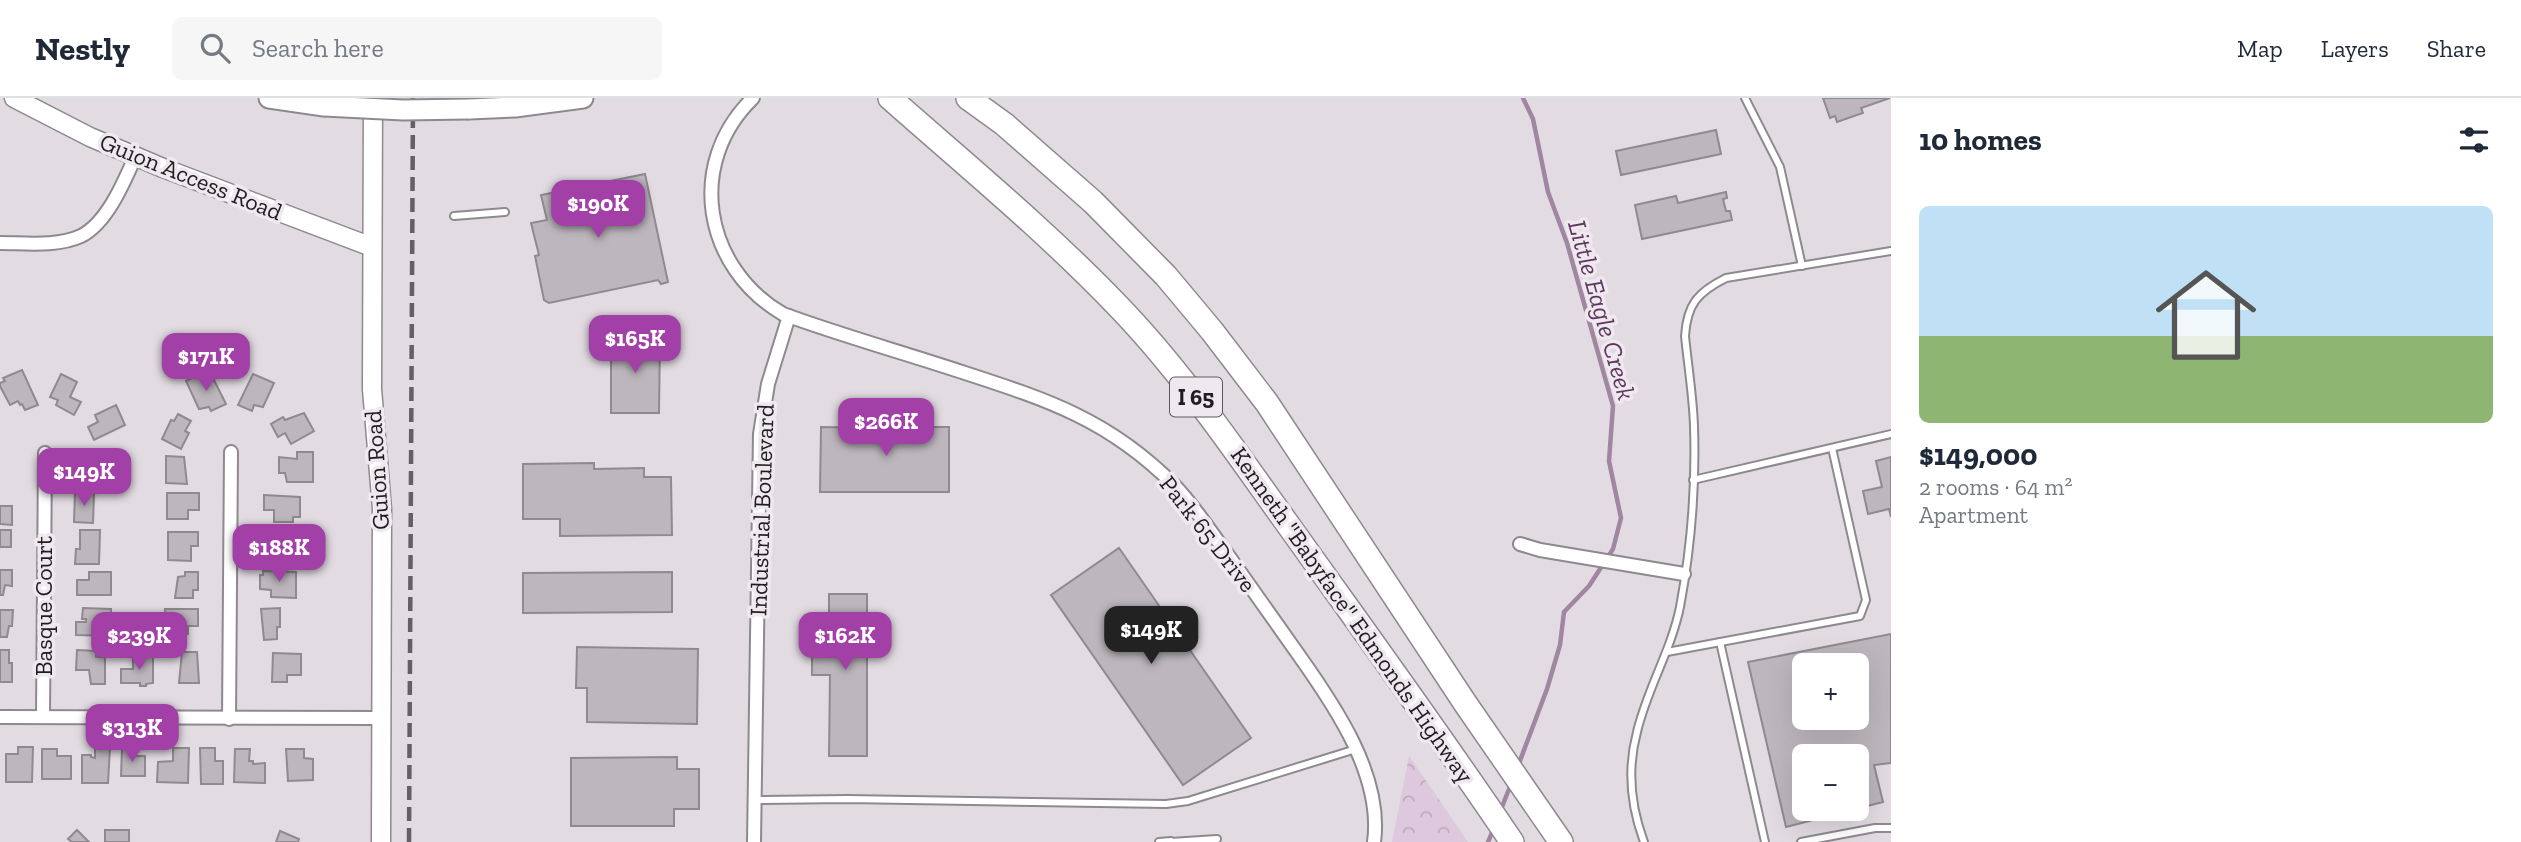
<!DOCTYPE html>
<meta charset="utf-8">
<style>
body{margin:0;font-family:"Zilla Slab",serif;background:#f6f6f7;color:#1f2937;height:100vh;display:flex;flex-direction:column;font-size:26px;white-space:nowrap}
*{box-sizing:border-box;margin:0}
p{font-size:23px;color:#747a83}
.icon{flex:none;width:38px;height:38px;fill:none;stroke:currentColor;stroke-width:2;stroke-linecap:round;stroke-linejoin:round}
.map{position:relative;flex:1;overflow:hidden}
.sheet{display:flex;flex-direction:column;background:#fff;width:630px}
.sheet>*{flex:none}
.fabs{position:absolute;left:1792px;top:555px;display:grid;gap:14px}
.fabs a{display:grid;place-items:center;width:77px;height:77px;border-radius:10px;background:#fff;box-shadow:0 7px 28px #0002;font-size:35px}
.price{position:absolute;translate:-50% -60px;padding:0 16px;border-radius:14px;background:#a240a7;color:#fff;font-size:23px;line-height:46px;filter:drop-shadow(0 2px 4px #0008)}
.price::after{content:'';position:absolute;left:50%;top:42px;width:21px;height:16px;margin-left:-10px;background:inherit;clip-path:polygon(0 0,100% 0,50% 100%)}
.price.on{background:#222;color:#fff}
ul{padding:0;list-style:none}
li{display:grid;align-content:center;gap:14px;height:371px;padding:0 28px}
li+li{border-top:2px solid #e0e1e3}
li span{display:grid;place-items:center;height:217px;border-radius:10px;color:#555}
li>.icon{margin-inline-start:auto}
span .icon{width:126px;height:126px;fill:#fffc;stroke-width:1}
li b{font-size:30px}
h2{display:flex;justify-content:space-between;align-items:center;height:84px;padding:0 28px;font-size:30px}
header{display:flex;align-items:center;gap:42px;box-sizing:border-box;height:98px;padding:0 35px;background:#fff;border-bottom:2px solid #e0e1e3}
header strong{font-size:33px}
nav{display:flex;gap:38px;margin-inline-start:auto;font-size:24px}
.search{width:490px;height:63px;background:#f6f6f7;display:flex;align-items:center;gap:18px;box-sizing:border-box;padding:0 24px;border-radius:10px;color:#747a83;font-size:26px}
main{display:flex;flex:1;min-height:0}
.map>svg:first-child{display:block}
.forest{fill:url(#forest-crowns)}
.lines{fill:none;stroke-linecap:round;stroke-linejoin:round}
.stream{stroke:#a186a1;stroke-width:4.5}
.building{fill:#bdb7bd;stroke:#8f8a8f;stroke-width:2;fill-rule:evenodd}
.lane-casing{stroke:#8e898e;stroke-width:10}
.street-casing{stroke:#8e898e;stroke-width:16}
.secondary-casing{stroke:#8e898e;stroke-width:21}
.primary-casing{stroke:#8e898e;stroke-width:23}
.highway-casing{stroke:#8e898e;stroke-width:26}
.lane{stroke:#fff;stroke-width:6}
.street{stroke:#fff;stroke-width:12}
.secondary{stroke:#fff;stroke-width:18}
.primary{stroke:#fff;stroke-width:19}
.highway{stroke:#fff;stroke-width:23}
.rail{stroke:#635f63;stroke-width:4.5;stroke-dasharray:14 7;stroke-linecap:butt}
.primary-bridge-casing{stroke:#8e898e;stroke-width:23;stroke-linecap:butt}
.primary-bridge{stroke:#fff;stroke-width:19}
.labels{text-anchor:middle;stroke-width:7;stroke-linejoin:round;paint-order:stroke}
.shield{fill:#efe9ef;stroke:#5d5a5d;stroke-width:2}
.shield-label{font-size:23px;font-weight:bold;fill:#1f1d1f}
.street-label{font-size:24px;fill:#1f1d1f;stroke:#efe9ef}
.water-label{font-size:26px;font-style:italic;fill:#5e375f;stroke:#efe9ef}
</style>
<header>
<strong>Nestly</strong>
<div class="search"><svg class="icon" aria-label="search" viewBox="0 0 24 24"><circle cx="10" cy="10" r="6"/><path d="M15 15l6 6"/></svg>Search here</div>
<nav><a>Map</a><a>Layers</a><a>Share</a></nav>
</header>
<main>
<div class="map">
<svg width="1891" height="744" viewBox="0 0 1891 744">
<defs>
<pattern id="forest-crowns" width="20" height="18" patternUnits="userSpaceOnUse" patternTransform="scale(1.75)"><rect width="20" height="18" fill="#ddc8dd"/><path d="M2 6a3 3 0 1 1 6 0M12 15a3 3 0 1 1 6 0" fill="none" stroke="#bdabbd"/></pattern>
</defs>
<rect width="100%" height="100%" fill="#e2dce2"/>
<!-- forest -->
<polygon class="forest" points="1409,658 1468,744 1392,744"/>
<g class="lines">
<!-- stream -->
<g class="stream">
<polyline points="1518,668 1547,591 1560,547 1564,514 1589,488 1613,451 1621,420 1609,363 1613,308 1567,145 1548,94 1533,21 1523,0"/>
<polyline points="1500,714 1511,686"/>
<polyline points="1488,744 1493,732"/>
</g>
</g>
<!-- building -->
<g class="building">
<polygon points="1823,0 1890,0 1861,10 1863,15 1837,24 1835,18 1830,20"/>
<polygon points="1716,32 1721,56 1621,77 1616,53"/>
<polygon points="645,76 668,184 661,186 658,182 549,205 544,202 535,158 539,157 531,125 547,122 541,97"/>
<polygon points="1726,94 1727,100 1723,101 1726,113 1730,113 1732,122 1642,141 1635,107 1676,98 1678,105"/>
<polygon points="611,240 660,240 659,315 611,315"/>
<polygon points="22,272 38,307 25,312 22,306 20,307 18,303 10,307 0,288 0,285 5,283 3,280"/>
<polygon points="204,274 209,284 214,282 226,306 211,313 209,309 199,311 186,283"/>
<polygon points="61,276 77,284 70,299 81,304 74,317 56,307 58,302 50,299"/>
<polygon points="253,276 274,285 263,309 254,307 252,313 238,307"/>
<polygon points="116,307 125,327 94,342 88,329 98,324 95,317"/>
<polygon points="304,315 314,333 291,346 285,335 278,339 271,326 283,319 285,322"/>
<polygon points="178,316 191,323 185,333 189,335 181,351 162,341 171,322 174,323"/>
<polygon points="882,318 921,319 921,329 949,329 949,394 820,394 821,329 882,330"/>
<polygon points="297,354 313,354 313,384 287,384 285,375 279,375 279,359 297,361"/>
<polygon points="96,356 114,356 113,382 106,381 105,386 91,386 92,367 96,367"/>
<polygon points="166,358 184,359 187,386 166,385"/>
<polygon points="1891,359 1891,419 1889,411 1868,416 1863,393 1882,389 1876,363"/>
<polygon points="594,365 594,371 644,370 644,379 671,379 672,437 560,438 560,421 523,421 523,366"/>
<polygon points="75,395 94,395 93,425 74,424"/>
<polygon points="167,395 199,395 199,412 188,412 188,421 167,421"/>
<polygon points="264,397 300,399 300,419 293,419 293,424 274,424 274,412 264,412"/>
<polygon points="0,408 12,408 12,427 0,426"/>
<rect x="0" y="432" width="11" height="17"/>
<polygon points="80,432 100,432 99,466 75,466 76,451 80,451"/>
<polygon points="168,434 198,434 198,448 191,448 191,463 168,462"/>
<polygon points="263,436 277,436 277,440 285,440 285,443 297,443 297,464 271,464 271,457 268,457 267,451 263,451"/>
<polygon points="1119,450 1251,640 1183,687 1051,497"/>
<polygon points="0,472 12,472 12,488 5,487 3,497 0,497"/>
<polygon points="263,473 296,474 296,500 271,499 271,492 260,491 260,477 263,477"/>
<polygon points="89,474 111,474 111,497 77,497 77,482 89,482"/>
<polygon points="185,474 198,474 198,492 193,492 193,500 175,500 178,479 185,478"/>
<polygon points="672,474 672,514 523,515 523,475"/>
<polygon points="829,496 867,496 867,658 829,658 830,577 812,577 812,529 829,529"/>
<polygon points="83,510 111,511 110,538 76,537 76,524 86,524 86,521 82,521"/>
<polygon points="280,510 280,529 277,529 277,541 264,542 261,511"/>
<polygon points="165,511 198,511 198,528 188,528 188,536 167,536"/>
<polygon points="0,512 13,512 12,528 9,528 7,539 0,539"/>
<path d="M 1891,536 L 1891,665 L 1874,667 L 1883,704 L 1786,729 L 1748,564 ZM 1804,567 L 1857,567 L 1857,620 L 1804,620 ZM 1804,658 L 1857,658 L 1857,710 L 1804,710 Z"/>
<polygon points="577,549 698,551 697,626 587,624 587,590 576,590"/>
<polygon points="0,552 9,552 9,565 12,565 12,584 0,584"/>
<polygon points="77,552 96,553 96,559 105,559 105,586 91,586 89,572 76,572"/>
<polygon points="182,554 197,554 199,585 179,585"/>
<polygon points="273,555 301,556 301,577 287,577 287,584 272,584"/>
<polygon points="133,559 153,559 153,585 146,586 146,588 140,588 140,585 121,585 121,571 133,571"/>
<polygon points="18,649 33,649 32,684 6,684 6,656 18,656"/>
<polygon points="95,650 110,650 108,685 82,685 82,657 91,657 91,659 95,660"/>
<polygon points="173,650 189,650 188,685 157,684 158,664 173,663"/>
<polygon points="200,650 215,650 215,663 223,663 223,686 201,686"/>
<polygon points="42,651 57,651 57,658 71,658 71,681 42,681"/>
<polygon points="122,651 136,651 136,658 145,658 145,678 121,678"/>
<polygon points="235,651 250,651 249,663 253,663 253,666 265,665 265,685 234,684"/>
<polygon points="286,651 304,651 304,660 313,661 313,682 288,683"/>
<polygon points="677,659 677,671 699,671 699,711 674,711 674,728 571,728 571,660"/>
<polygon points="77,732 89,744 72,744 68,741"/>
<rect x="105" y="732" width="24" height="12"/>
<polygon points="280,733 299,741 298,744 276,744"/>
</g>
<g class="lines">
<defs>
<g id="lane">
<polyline points="1745,0 1780,69 1802,168"/>
<polyline points="454,118 505,114"/>
<polyline points="1693,382 1891,336"/>
<polyline points="1720,544 1765,744"/>
<polyline points="1667,554 1860,518 1866,502 1832,350"/>
<polyline points="754,702 847,701 1166,706 1188,703 1356,651"/>
<polyline points="1159,744 1171,743"/>
<polyline points="1171,744 1217,741"/>
<path d="M 1644,744 C 1631,709 1627,671 1637,634 C 1647,591 1671,553 1680,509 C 1691,450 1696,388 1694,328 C 1693,298 1688,268 1685,238 C 1687,206 1698,194 1726,180 L 1891,153"/>
<polyline points="1801,744 1875,730 1891,730"/>
</g>
<g id="street">
<path d="M 753,0 C 685,66 704,170 783,216 C 843,238 905,255 965,275 C 1048,302 1109,322 1173,386 C 1194,407 1210,433 1228,457 C 1251,490 1275,523 1298,556 C 1335,608 1383,678 1374,744"/>
<path d="M 0,145 C 25,145 57,149 81,138 C 107,125 124,84 135,59"/>
<polyline points="1520,446 1540,452 1684,476"/>
<polyline points="0,619 381,620"/>
<polyline points="43,619 45,355"/>
<polyline points="229,621 231,354"/>
<polyline points="754,744 760,336 768,286 789,218"/>
</g>
<g id="secondary">
<polyline points="14,0 90,39 163,70 372,149"/>
<polyline points="373,0 372,291 382,411 381,744"/>
</g>
<g id="primary">
<polyline points="269,0 324,8"/>
<polyline points="469,11 515,9 583,0"/>
</g>
<g id="highway">
<path d="M 890,0 C 967,68 1046,133 1117,207 C 1182,274 1235,353 1289,428 C 1364,533 1440,637 1512,744"/>
<polyline points="968,0 1004,26 1093,104 1166,178 1212,233 1267,305 1465,605 1561,744"/>
</g>
</defs>
<!-- lane casing -->
<use href="#lane" class="lane-casing"/>
<!-- street casing -->
<use href="#street" class="street-casing"/>
<!-- secondary casing -->
<use href="#secondary" class="secondary-casing"/>
<!-- primary casing -->
<use href="#primary" class="primary-casing"/>
<!-- highway casing -->
<use href="#highway" class="highway-casing"/>
<!-- lane -->
<use href="#lane" class="lane"/>
<!-- street -->
<use href="#street" class="street"/>
<!-- secondary -->
<use href="#secondary" class="secondary"/>
<!-- primary -->
<use href="#primary" class="primary"/>
<!-- highway -->
<use href="#highway" class="highway"/>
<!-- rail -->
<polyline class="rail" points="409,744 413,0"/>
<defs>
<polyline id="primary-bridge" points="324,8 403,12 469,11"/>
</defs>
<!-- primary-bridge casing -->
<use href="#primary-bridge" class="primary-bridge-casing"/>
<!-- primary-bridge -->
<use href="#primary-bridge" class="primary-bridge"/>
</g>
<g class="labels">
<!-- shield labels -->
<rect class="shield" x="1170" y="279.5" width="52" height="39" rx="5"/>
<g class="shield-label">
<text x="1196" y="307">I 65</text>
</g>
<!-- street labels -->
<g class="street-label">
<text transform="translate(191 79) rotate(22)" y="8">Guion Access Road</text>
<text transform="translate(377 372) rotate(-94)" y="8">Guion Road</text>
<text transform="translate(762 412) rotate(-88)" y="8">Industrial Boulevard</text>
<text transform="translate(1208 436) rotate(52)" y="8">Park 65 Drive</text>
<text transform="translate(44 508) rotate(-90)" y="8">Basque Court</text>
<text transform="translate(1352 517) rotate(55)" y="8">Kenneth "Babyface" Edmonds Highway</text>
</g>
<!-- water labels -->
<g class="water-label">
<text transform="translate(1602 212) rotate(74)" y="9">Little Eagle Creek</text>
</g>
</g>
</svg>
<div class="fabs">
<a>+</a>
<a>−</a>
</div>
<b class="price" style="left:598px;top:142px">$190K</b>
<b class="price" style="left:635px;top:277px">$165K</b>
<b class="price" style="left:206px;top:295px">$171K</b>
<b class="price" style="left:886px;top:360px">$266K</b>
<b class="price" style="left:84px;top:410px">$149K</b>
<b class="price" style="left:279px;top:486px">$188K</b>
<b class="price on" style="left:1151px;top:568px">$149K</b>
<b class="price" style="left:139px;top:574px">$239K</b>
<b class="price" style="left:845px;top:574px">$162K</b>
<b class="price" style="left:132px;top:666px">$313K</b>
</div>
<section class="sheet">
<h2>10 homes<svg class="icon" aria-label="filters" viewBox="0 0 24 24"><path d="M4 7h16M4 17h16"/><circle cx="9" cy="7" r="2"/><circle cx="15" cy="17" r="2"/></svg></h2>
<ul>
<li><span style="background:linear-gradient(#bfe0f5 60%,#8fb573 0)"><svg class="icon" aria-label="home" viewBox="0 0 24 24"><path d="M3 11l9-7 9 7M6 9v11h12V9"/></svg></span><div><b>$149,000</b><p>2 rooms · 64 m²</p><p>Apartment</p></div></li>
</ul>
</section>
</main>
